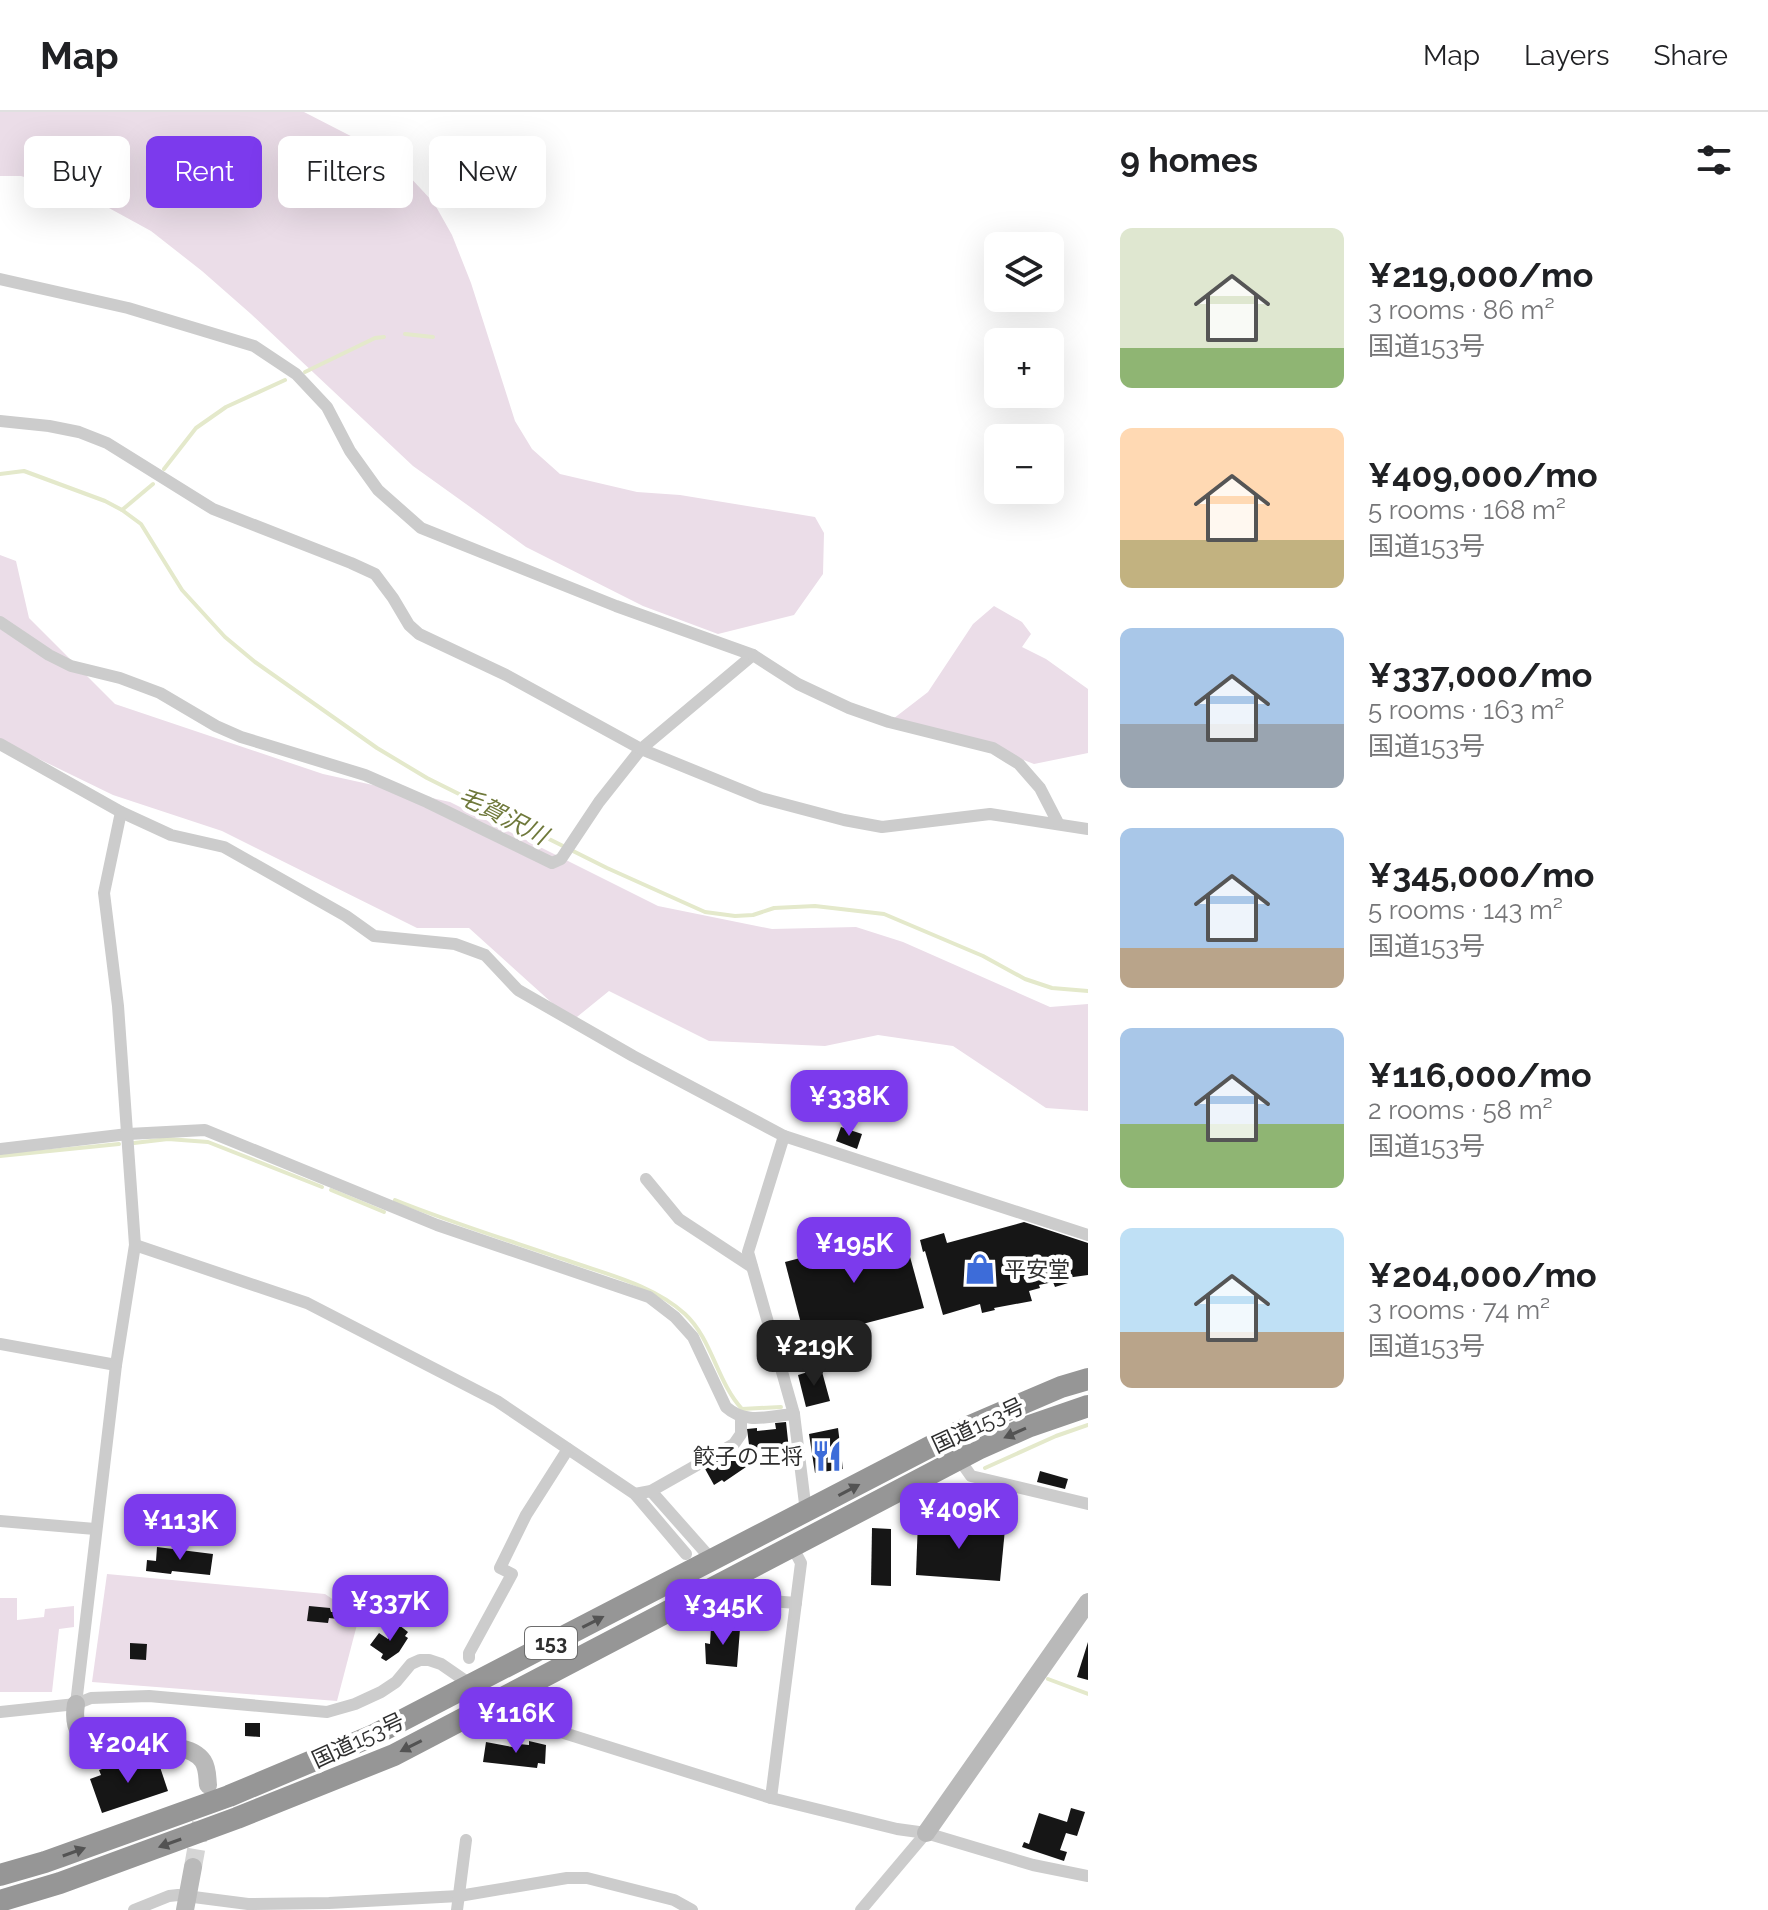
<!DOCTYPE html>
<meta charset="utf-8">
<style>
body{margin:0;font-family:Raleway,"Noto Sans JP",sans-serif;background:#f2f2f2;color:#202124;height:100vh;display:flex;flex-direction:column;font-size:30px;white-space:nowrap}
*{box-sizing:border-box;margin:0}
p{font-size:26px;color:#757577}
.icon{flex:none;width:44px;height:44px;fill:none;stroke:currentColor;stroke-width:2;stroke-linecap:round;stroke-linejoin:round}
.map{position:relative;flex:1;overflow:hidden}
.drawer{display:flex;flex-direction:column;background:#fff;width:680px}
.drawer>*{flex:none}
.top-card{position:absolute;left:24px;top:24px;width:760px;height:72px;display:flex;gap:16px}
.buttons{position:absolute;left:984px;top:120px;display:grid;gap:16px}
.buttons a{display:grid;place-items:center;width:80px;height:80px;border-radius:12px;background:#fff;box-shadow:0 8px 32px #0002;font-size:40px}
.price{position:absolute;translate:-50% -68px;padding:0 18px;border-radius:16px;background:#7c3aed;color:#fff;font-size:26px;line-height:52px;filter:drop-shadow(0 2px 4px #0008)}
.price::after{content:'';position:absolute;left:50%;top:48px;width:24px;height:18px;margin-left:-12px;background:inherit;clip-path:polygon(0 0,100% 0,50% 100%)}
.price.active{background:#222;color:#fff}
ul{padding:0;list-style:none}
li{display:flex;align-items:center;gap:24px;height:200px;padding:0 32px}
li span{display:grid;place-items:center;flex:none;width:224px;height:160px;border-radius:12px;color:#555}
li>.icon{margin-inline-start:auto}
span .icon{width:96px;height:96px;fill:#fffc;stroke-width:1}
li b{font-size:34px}
h2{display:flex;justify-content:space-between;align-items:center;height:96px;padding:0 32px;font-size:34px}
.tag{padding:0 28px;border-radius:12px;background:#fff;box-shadow:0 8px 32px #0002;font-size:28px;line-height:72px}
.tag.active{background:#7c3aed;color:#fff}
header{display:flex;align-items:center;gap:48px;box-sizing:border-box;height:112px;padding:0 40px;background:#fff;border-bottom:2px solid #e0e0e0}
header strong{font-size:38px}
nav{display:flex;gap:44px;margin-inline-start:auto;font-size:28px}
main{display:flex;flex:1;min-height:0}
.map>svg:first-child{display:block}
.green{fill:#ebdde8}
.lines{fill:none;stroke-linecap:round;stroke-linejoin:round}
.stream{stroke:#e4e9cb;stroke-width:4}
.building{fill:#161616}
.secondary-tunnel{stroke:#d5d5d5;stroke-width:18;stroke-dasharray:18 9;stroke-linecap:butt}
.street{stroke:#ccc;stroke-width:12}
.secondary{stroke:#b9b9b9;stroke-width:18}
.highway{stroke:#969696;stroke-width:22}
.oneway{fill:#535353}
.labels{text-anchor:middle;stroke-width:8;stroke-linejoin:round;paint-order:stroke}
.shield{fill:#fff;stroke:#6d6d6d;stroke-width:2}
.shield-label{font-size:20px;font-weight:bold;fill:#2f2f2f}
.poi-label{font-size:22px;fill:#2f2f2f;stroke:#fff;text-anchor:start}
.street-label{font-size:22px;fill:#2f2f2f;stroke:#fff}
.water-label{font-size:24px;font-style:italic;fill:#6f793b;stroke:#fff}
</style>
<header>
<strong>Map</strong>
<nav><a>Map</a><a>Layers</a><a>Share</a></nav>
</header>
<main>
<div class="map">
<svg width="1088" height="1798" viewBox="0 0 1088 1798">
<rect width="100%" height="100%" fill="#fff"/>
<!-- green -->
<g class="green">
<polygon points="0,0 304,0 378,38 407,62 434,91 452,123 471,171 515,309 532,337 560,362 637,380 680,383 815,405 824,421 823,462 794,503 718,522 643,494 526,435 413,354 251,202 202,159 151,119 87,84 21,64 0,64"/>
<polygon points="0,443 16,449 29,506 115,592 323,662 450,690 658,794 772,817 856,815 903,830 1050,895 1088,892 1088,999 1046,996 953,934 878,923 825,934 709,929 609,879 572,909 469,816 417,816 222,719 113,683 0,628"/>
<polygon points="994,494 1022,510 1031,522 1022,535 1046,547 1088,577 1088,641 1034,652 993,636 889,610 928,580 973,512"/>
<polygon points="107,1462 325,1482 359,1505 337,1589 92,1570"/>
<polygon points="0,1486 17,1486 17,1508 44,1505 45,1497 74,1494 74,1515 59,1517 52,1580 0,1580"/>
</g>
<g class="lines">
<!-- stream -->
<g class="stream">
<polyline points="405,222 433,225"/>
<polyline points="305,260 375,226 384,225"/>
<polyline points="164,357 196,316 226,295 285,268"/>
<polyline points="0,362 24,359 105,389 122,398 141,412 182,478 225,525 255,550 377,636 427,666 607,756 705,800 735,804 753,803 774,796 815,794 884,802 983,844 1025,867 1052,876 1088,879"/>
<polyline points="122,398 153,372"/>
<polyline points="134,1031 168,1027 208,1030 322,1075"/>
<polyline points="0,1044 119,1032"/>
<polyline points="331,1078 384,1100"/>
<path d="M 395,1088 C 452,1111 511,1129 569,1149 C 609,1163 653,1173 685,1202 C 712,1227 717,1270 742,1297 L 781,1295"/>
<polyline points="985,1356 1056,1324 1088,1313"/>
<polyline points="1048,1567 1088,1582"/>
</g>
</g>
<!-- building -->
<g class="building">
<polygon points="841,1015 862,1022 857,1037 836,1029"/>
<polygon points="1024,1110 1088,1131 1088,1163 1066,1166 1068,1171 1055,1175 1053,1170 1039,1173 1040,1176 1029,1179 1032,1189 994,1196 995,1198 982,1201 980,1192 943,1203 925,1139 923,1140 920,1128 944,1121 947,1131"/>
<polygon points="903,1119 924,1196 805,1227 785,1150"/>
<polygon points="821,1256 830,1289 806,1295 798,1263"/>
<polygon points="786,1310 789,1338 761,1341 762,1347 751,1348 747,1317 757,1316 757,1319 776,1317 775,1311"/>
<polygon points="838,1316 843,1357 815,1361 809,1322"/>
<polygon points="735,1337 746,1355 724,1370 722,1368 714,1373 704,1355"/>
<polygon points="789,1343 789,1350 775,1352 774,1345"/>
<polygon points="1040,1359 1068,1367 1065,1377 1037,1370"/>
<polygon points="918,1408 1005,1417 1000,1469 916,1463"/>
<polygon points="872,1416 891,1417 891,1474 871,1473"/>
<polygon points="157,1435 213,1442 210,1463 172,1459 171,1462 146,1459 147,1448 156,1449"/>
<polygon points="309,1494 330,1496 331,1500 339,1500 338,1507 329,1506 328,1511 307,1509"/>
<polygon points="399,1513 408,1520 405,1524 408,1526 399,1540 386,1549 381,1546 383,1542 370,1533 379,1521 388,1527"/>
<polygon points="720,1514 740,1517 737,1555 706,1552 705,1531 710,1532 711,1516 720,1517"/>
<polygon points="1088,1530 1088,1568 1077,1565"/>
<polygon points="130,1531 147,1532 146,1548 130,1547"/>
<polygon points="245,1611 260,1611 260,1625 245,1624"/>
<polygon points="529,1629 546,1633 545,1652 538,1651 537,1656 483,1650 486,1630 518,1636 519,1632 529,1633"/>
<polygon points="157,1646 168,1679 102,1701 90,1667 101,1663 99,1658 120,1651 122,1658"/>
<polygon points="1071,1696 1085,1700 1077,1724 1066,1721 1060,1738 1067,1740 1064,1749 1022,1735 1024,1730 1029,1732 1039,1701 1067,1710"/>
</g>
<g class="lines">
<!-- secondary-tunnel -->
<polyline class="secondary-tunnel" points="193,1755 201,1710"/>
<!-- street -->
<g class="street">
<polyline points="0,167 128,196 254,234 296,262 327,295 350,339 378,378 421,416 616,494 753,543 641,637 599,690 561,747 552,751 427,690 365,663 241,625 216,614 160,581 120,566 71,554 49,543 0,510"/>
<polyline points="0,309 49,314 79,320 107,331 213,397 351,451 375,462 393,486 409,513 419,522 506,563 641,637 761,686 844,708 882,715 990,702 1088,717"/>
<polyline points="753,543 798,572 849,596 889,610 993,636 1019,652 1040,676 1058,711"/>
<polyline points="0,632 121,700 171,723 224,735 346,804 374,824 455,832 485,843 518,878 633,944 784,1024 1088,1123"/>
<polyline points="784,1024 748,1140 794,1302 806,1400"/>
<path d="M 0,1037 L 128,1022 L 205,1018 L 437,1113 L 649,1185 L 675,1205 L 693,1225 L 726,1295 C 746,1313 768,1304 794,1302"/>
<polyline points="646,1067 679,1107 752,1155"/>
<polyline points="135,1133 307,1191 497,1289 635,1382 686,1442"/>
<polyline points="0,1232 116,1253"/>
<polyline points="959,1347 971,1364 1088,1392"/>
<polyline points="651,1379 713,1449"/>
<polyline points="635,1382 651,1379 734,1332 741,1322 741,1306"/>
<polyline points="0,1409 95,1417"/>
<polyline points="719,1494 731,1495 771,1489 796,1491"/>
<polyline points="469,1546 469,1541 512,1462 500,1456 526,1403 568,1337"/>
<polyline points="76,1592 116,1253 135,1133 118,894 104,781 121,700"/>
<polyline points="0,1600 76,1592 91,1586 149,1584 327,1600 355,1592 381,1580 396,1570 411,1552 420,1548 429,1548 441,1552 470,1572 503,1587 523,1603 548,1616 771,1686 897,1717 926,1721 1033,1753 1088,1764"/>
<polyline points="771,1686 801,1451 792,1434"/>
<polyline points="134,1798 169,1784 178,1783 248,1792 329,1791 459,1784 567,1766 587,1766 674,1788 692,1798"/>
<polyline points="457,1798 466,1728"/>
<polyline points="861,1798 926,1721"/>
</g>
<!-- secondary -->
<g class="secondary">
<path d="M 76,1592 C 64,1668 177,1611 203,1649 C 208,1657 207,1665 208,1673"/>
<polyline points="926,1721 1088,1490"/>
<polyline points="185,1798 193,1755"/>
</g>
<!-- highway -->
<g class="highway">
<polyline points="0,1763 45,1750 229,1684 372,1624 970,1314 1061,1275 1088,1267"/>
<polyline points="0,1789 60,1771 237,1706 394,1643 978,1337 1030,1314 1088,1294"/>
</g>
</g>
<!-- one-way arrows -->
<defs><path id="oneway-solid" d="M-6-.8H1V-3.2L6.5 0L1 3.2V.8H-6Z" transform="scale(2)"/></defs>
<g class="oneway">
<use href="#oneway-solid" transform="translate(1015 1321) rotate(156)"/>
<use href="#oneway-solid" transform="translate(849 1378) rotate(-28)"/>
<use href="#oneway-solid" transform="translate(593 1510) rotate(-27)"/>
<use href="#oneway-solid" transform="translate(411 1634) rotate(153)"/>
<use href="#oneway-solid" transform="translate(170 1731) rotate(160)"/>
<use href="#oneway-solid" transform="translate(74 1740) rotate(-20)"/>
</g>
<!-- icons -->
<defs>
<symbol id="shop-bare" viewBox="-9 -9 18 18"><path d="M-5-2.5h2.3a2.7 3.5 0 0 1 5.4 0H5L5.5 6h-11ZM-1.5-2.5h3a1.5 2.3 0 0 0-3 0Z" fill="#3d6cd9" stroke="#fff" stroke-width="2.5" paint-order="stroke"/></symbol>
<symbol id="restaurant-bare" viewBox="-9 -9 18 18"><path d="M-5-6h1v4h1v-4h1v4h1v-4h1v5L-1.5 .5V6h-2V.5L-5-1ZM5-6V6H3V1.5H1.5Q1.5-4 5-6Z" fill="#3d6cd9" stroke="#fff" stroke-width="2.5" paint-order="stroke"/></symbol>
</defs>
<g fill-rule="evenodd">
<use href="#shop-bare" x="958" y="1135" width="44" height="44"/>
<use href="#restaurant-bare" x="805" y="1322" width="44" height="44"/>
</g>
<g class="labels">
<!-- shield labels -->
<rect class="shield" x="525" y="1515" width="52" height="32" rx="6"/>
<g class="shield-label">
<text x="551" y="1538">153</text>
</g>
<!-- poi labels -->
<g class="poi-label">
<text x="1004" y="1165">平安堂</text>
<text x="803" y="1352" text-anchor="end">餃子の王将</text>
</g>
<!-- street labels -->
<g class="street-label">
<text transform="translate(978 1313) rotate(-25)" y="8">国道153号</text>
<text transform="translate(358 1628) rotate(-25)" y="8">国道153号</text>
</g>
<!-- water labels -->
<g class="water-label">
<text transform="translate(503 704) rotate(27)" y="8">毛賀沢川</text>
</g>
</g>
</svg>
<div class="buttons">
<a><svg class="icon" aria-label="layers" viewBox="0 0 24 24"><path d="M12 4l9 5-9 5-9-5zM3 14l9 5 9-5"/></svg></a>
<a>+</a>
<a>−</a>
</div>
<b class="price" style="left:849px;top:1026px">¥338K</b>
<b class="price" style="left:854px;top:1173px">¥195K</b>
<b class="price active" style="left:814px;top:1276px">¥219K</b>
<b class="price" style="left:959px;top:1439px">¥409K</b>
<b class="price" style="left:180px;top:1450px">¥113K</b>
<b class="price" style="left:390px;top:1531px">¥337K</b>
<b class="price" style="left:723px;top:1535px">¥345K</b>
<b class="price" style="left:516px;top:1643px">¥116K</b>
<b class="price" style="left:128px;top:1673px">¥204K</b>
<div class="top-card">
<a class="tag">Buy</a>
<a class="tag active">Rent</a>
<a class="tag">Filters</a>
<a class="tag">New</a>
</div>
</div>
<section class="drawer">
<h2>9 homes<svg class="icon" aria-label="filters" viewBox="0 0 24 24"><path d="M4 7h16M4 17h16"/><circle cx="9" cy="7" r="2"/><circle cx="15" cy="17" r="2"/></svg></h2>
<ul>
<li><span style="background:linear-gradient(#dfe7d0 75%,#8fb573 0)"><svg class="icon" aria-label="home" viewBox="0 0 24 24"><path d="M3 11l9-7 9 7M6 9v11h12V9"/></svg></span><div><b>¥219,000/mo</b><p>3 rooms · 86 m²</p><p>国道153号</p></div></li>
<li><span style="background:linear-gradient(#ffd9b3 70%,#c2b280 0)"><svg class="icon" aria-label="home" viewBox="0 0 24 24"><path d="M3 11l9-7 9 7M6 9v11h12V9"/></svg></span><div><b>¥409,000/mo</b><p>5 rooms · 168 m²</p><p>国道153号</p></div></li>
<li><span style="background:linear-gradient(#a9c7e8 60%,#9aa5b1 0)"><svg class="icon" aria-label="home" viewBox="0 0 24 24"><path d="M3 11l9-7 9 7M6 9v11h12V9"/></svg></span><div><b>¥337,000/mo</b><p>5 rooms · 163 m²</p><p>国道153号</p></div></li>
<li><span style="background:linear-gradient(#a9c7e8 75%,#b9a48a 0)"><svg class="icon" aria-label="home" viewBox="0 0 24 24"><path d="M3 11l9-7 9 7M6 9v11h12V9"/></svg></span><div><b>¥345,000/mo</b><p>5 rooms · 143 m²</p><p>国道153号</p></div></li>
<li><span style="background:linear-gradient(#a9c7e8 60%,#8fb573 0)"><svg class="icon" aria-label="home" viewBox="0 0 24 24"><path d="M3 11l9-7 9 7M6 9v11h12V9"/></svg></span><div><b>¥116,000/mo</b><p>2 rooms · 58 m²</p><p>国道153号</p></div></li>
<li><span style="background:linear-gradient(#bfe0f5 65%,#b9a48a 0)"><svg class="icon" aria-label="home" viewBox="0 0 24 24"><path d="M3 11l9-7 9 7M6 9v11h12V9"/></svg></span><div><b>¥204,000/mo</b><p>3 rooms · 74 m²</p><p>国道153号</p></div></li>
</ul>
</section>
</main>
